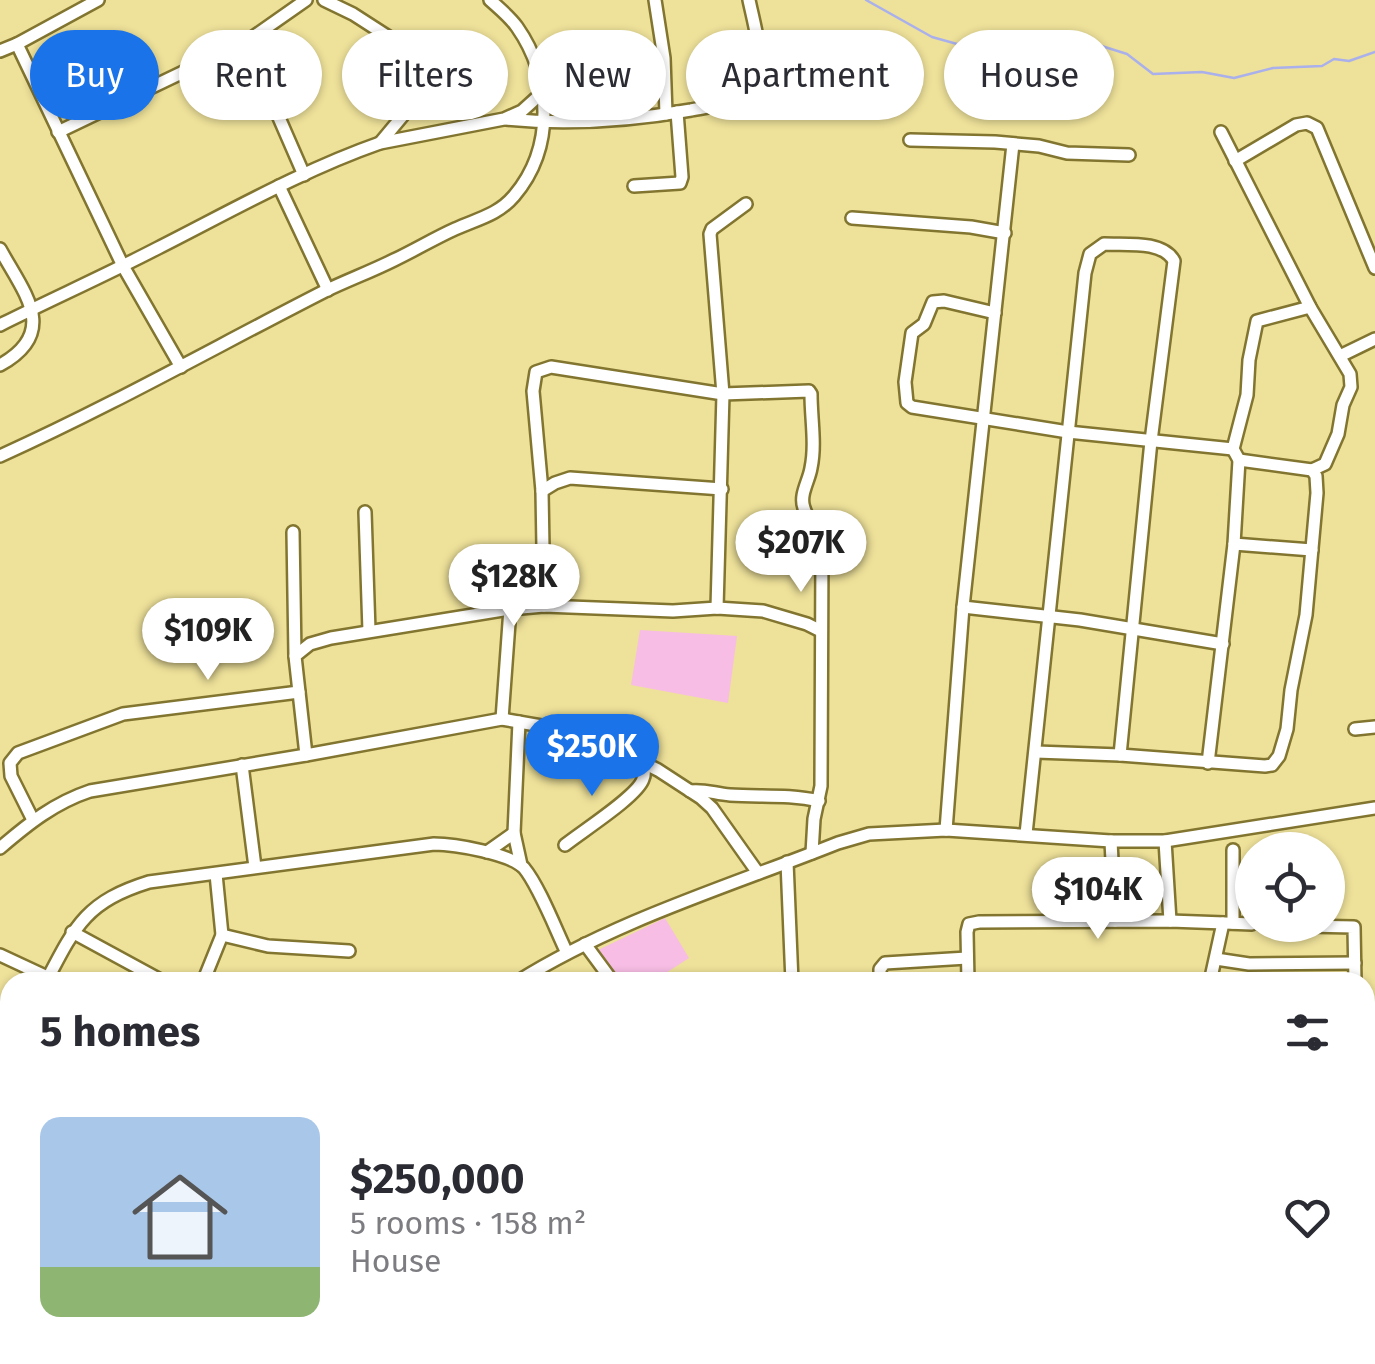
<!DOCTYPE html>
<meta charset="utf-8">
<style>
body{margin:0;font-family:"Fira Sans",sans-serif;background:#f2f2f3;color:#2b2b33;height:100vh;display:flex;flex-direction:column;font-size:38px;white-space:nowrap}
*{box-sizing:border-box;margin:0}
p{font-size:32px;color:#7c7c81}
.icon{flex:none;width:55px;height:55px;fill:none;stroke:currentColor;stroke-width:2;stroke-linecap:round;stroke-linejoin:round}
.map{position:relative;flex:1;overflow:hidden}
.panel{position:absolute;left:0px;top:972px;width:1375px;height:392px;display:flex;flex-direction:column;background:#fff;border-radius:30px 30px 0 0;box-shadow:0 2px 8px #0004}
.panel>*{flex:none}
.hud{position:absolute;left:30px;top:30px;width:1315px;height:90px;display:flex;gap:20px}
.buttons{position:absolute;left:1235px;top:832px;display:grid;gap:20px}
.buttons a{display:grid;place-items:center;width:110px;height:110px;border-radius:50%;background:#fff;box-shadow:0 2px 8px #0004;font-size:50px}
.price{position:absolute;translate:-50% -85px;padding:0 22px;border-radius:35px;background:#fff;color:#222;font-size:32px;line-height:65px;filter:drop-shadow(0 2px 5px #0008)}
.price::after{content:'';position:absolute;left:50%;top:60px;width:30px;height:22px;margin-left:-15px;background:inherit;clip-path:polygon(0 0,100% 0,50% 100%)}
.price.active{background:#1a73e8;color:#fff}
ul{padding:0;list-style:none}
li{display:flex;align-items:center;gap:30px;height:250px;padding:0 40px}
li span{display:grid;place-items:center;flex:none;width:280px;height:200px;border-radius:20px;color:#555}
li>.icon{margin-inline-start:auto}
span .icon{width:120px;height:120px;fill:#fffc;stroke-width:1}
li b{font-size:42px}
h2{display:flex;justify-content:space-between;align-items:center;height:120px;padding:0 40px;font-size:42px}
.pill{padding:0 35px;border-radius:45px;background:#fff;box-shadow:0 2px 8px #0004;font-size:35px;line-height:90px}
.pill.active{background:#1a73e8;color:#fff}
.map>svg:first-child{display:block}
.green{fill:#f7bde4}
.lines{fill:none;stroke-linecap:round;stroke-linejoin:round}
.stream{stroke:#a9b0eb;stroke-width:2.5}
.minor-casing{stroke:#827530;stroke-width:16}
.minor{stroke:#fff;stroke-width:11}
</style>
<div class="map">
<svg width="1375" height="1364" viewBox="0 0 1375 1364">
<rect width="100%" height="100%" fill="#eee19a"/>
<!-- green -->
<g class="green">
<polygon points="640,630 737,636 728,703 631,685"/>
<polygon points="665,918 689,958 652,982 617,982 598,950"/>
<polygon points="123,1355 191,1355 192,1364 101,1364 100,1358"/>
</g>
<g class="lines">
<!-- stream -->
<polyline class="stream" points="866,0 932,37 1018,61 1052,48 1089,42 1127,54 1153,74 1202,72 1234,78 1273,68 1322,66 1334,59 1349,61 1375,52"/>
<defs>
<g id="minor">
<polyline points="324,0 353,14 398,43 414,69 418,95 415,101 380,143"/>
<polyline points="655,0 664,58 666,114"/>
<polyline points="246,42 304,175"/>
<polyline points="17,44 123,266 181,367"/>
<polyline points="0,51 17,44 98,0"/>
<path d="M 506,119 C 568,125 629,121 691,110 C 705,107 723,106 736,99 C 744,94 757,79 759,69 C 763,55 752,15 749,0"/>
<polyline points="58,132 246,42 306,0"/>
<polyline points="1221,132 1310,307 1350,374 1351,387 1343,405 1338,434 1325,464 1312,470"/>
<polyline points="910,140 995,142 1039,146 1067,153 1129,155"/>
<polyline points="1235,161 1296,125 1307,123 1317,128 1375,268"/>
<polyline points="279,186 328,290"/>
<polyline points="634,186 680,183 682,177 677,112"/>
<polyline points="852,218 971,227 1005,233"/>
<path d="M 0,249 C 24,293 60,332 0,365"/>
<polyline points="995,313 944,301 933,302 924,324 912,333 905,382 907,403 912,407 1068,432 1233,449"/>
<path d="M 0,325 C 52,299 106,275 158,248 C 231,211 303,170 380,143 L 504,119 L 522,111 L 543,92"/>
<polyline points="1340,356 1375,339"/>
<path d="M 0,456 C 111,406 217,346 325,291 C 348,280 372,271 394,260 C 415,250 435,238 455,229 C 477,219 498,215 514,196 C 555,148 552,77 517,27 C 510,17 500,9 490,0"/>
<polyline points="542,491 555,483 570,478 722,489"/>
<polyline points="365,512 369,631"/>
<polyline points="293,532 295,656"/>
<polyline points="1234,544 1312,550"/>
<path d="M 544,606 L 542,491 L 533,391 L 536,372 L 551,367 L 723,394 L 809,391 L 811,394 C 811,419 816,444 811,468 C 809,481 799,495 804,508 C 808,522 818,528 822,544 L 821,786 L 814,819 L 812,853"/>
<polyline points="963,607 1080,620 1223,644"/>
<polyline points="717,608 723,394 710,234 712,229 746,204"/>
<polyline points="502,719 510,609"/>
<polyline points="519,722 514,833 521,865"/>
<polyline points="1355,729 1375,727"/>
<polyline points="1036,752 1120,755 1265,766 1272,765 1279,756 1287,729 1291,690 1306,615 1317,493 1316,476 1312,470 1239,460"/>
<polyline points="306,755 295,656 310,644 331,638 510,609 544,606 673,611 717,608 763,611 807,624 821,631"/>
<polyline points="1208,763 1234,544 1239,460 1233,449 1247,395 1249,360 1257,321 1310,307"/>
<polyline points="242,765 255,867"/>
<path d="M 690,791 C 705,789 715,794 730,795 C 760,797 789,794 819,801"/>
<polyline points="33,820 11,776 10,763 18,753 123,714 299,692"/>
<polyline points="946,830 963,607 1013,144"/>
<path d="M 1026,834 L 1085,273 L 1090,254 L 1104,244 C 1125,245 1163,240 1174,261 L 1151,441 L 1120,755"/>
<polyline points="1111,841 1115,921"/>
<polyline points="1165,841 1170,921"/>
<path d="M 565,845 C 581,832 638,796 643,779 C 645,775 644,767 643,763"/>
<path d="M 0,848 C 28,824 54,803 90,791 L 306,755 L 502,719 L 553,728 L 608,745 L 658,770 L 701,798 L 712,808 L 758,873"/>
<polyline points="1233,850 1233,923"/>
<polyline points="487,852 514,833"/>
<polyline points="787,862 792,982"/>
<polyline points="1262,925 1354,927 1355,982"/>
<polyline points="72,932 164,982"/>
<polyline points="222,935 268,946 349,951"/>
<polyline points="585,944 613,982"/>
<polyline points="0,955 58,982"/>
<polyline points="1216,959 1249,964 1355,963"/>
<path d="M 48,978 C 76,924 88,901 149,882 L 434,844 C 455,844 511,854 524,868 C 539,886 556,930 567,953"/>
<polyline points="203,982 222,935 216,874"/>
<path d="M 517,982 C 616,920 730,886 838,843 L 869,834 L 946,830 L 1111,841 L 1165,841 L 1375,808"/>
<polyline points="880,982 880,969 885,963 967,958"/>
<polyline points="968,982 967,932 969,924 979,922 1170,921 1252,924"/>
<polyline points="1210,982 1223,923"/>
<polyline points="1365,1034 1375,1033"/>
<polyline points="0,1070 10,1074"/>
<polyline points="1365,1138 1375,1136"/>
<polyline points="0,1227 10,1207"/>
<polyline points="209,1355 210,1364"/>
<polyline points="717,1355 718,1364"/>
<polyline points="806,1355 806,1364"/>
<polyline points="910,1355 910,1364"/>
<polyline points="1036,1355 1036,1364"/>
<polyline points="47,1364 52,1355"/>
<polyline points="96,1364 97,1360"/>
<polyline points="459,1364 478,1355"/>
</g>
</defs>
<!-- minor casing -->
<use href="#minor" class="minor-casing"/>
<!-- minor -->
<use href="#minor" class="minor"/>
</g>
</svg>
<div class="buttons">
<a><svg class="icon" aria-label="locate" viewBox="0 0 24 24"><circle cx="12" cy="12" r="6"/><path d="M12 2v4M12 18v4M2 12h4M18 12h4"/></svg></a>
</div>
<b class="price" style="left:801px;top:595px">$207K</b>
<b class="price" style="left:514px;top:629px">$128K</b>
<b class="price" style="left:208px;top:683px">$109K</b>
<b class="price active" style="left:592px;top:799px">$250K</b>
<b class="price" style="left:1098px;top:942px">$104K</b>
<div class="hud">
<a class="pill active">Buy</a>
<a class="pill">Rent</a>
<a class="pill">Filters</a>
<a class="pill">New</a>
<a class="pill">Apartment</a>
<a class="pill">House</a>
</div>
<section class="panel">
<h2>5 homes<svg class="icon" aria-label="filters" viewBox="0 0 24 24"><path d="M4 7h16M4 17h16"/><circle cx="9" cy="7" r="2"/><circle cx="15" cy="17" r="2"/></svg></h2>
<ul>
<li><span style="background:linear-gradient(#a9c7e8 75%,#8fb573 0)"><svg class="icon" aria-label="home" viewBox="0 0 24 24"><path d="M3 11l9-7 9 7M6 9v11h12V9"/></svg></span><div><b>$250,000</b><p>5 rooms · 158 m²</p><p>House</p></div><svg class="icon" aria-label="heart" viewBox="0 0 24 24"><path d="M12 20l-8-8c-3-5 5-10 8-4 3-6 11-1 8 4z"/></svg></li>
</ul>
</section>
</div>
